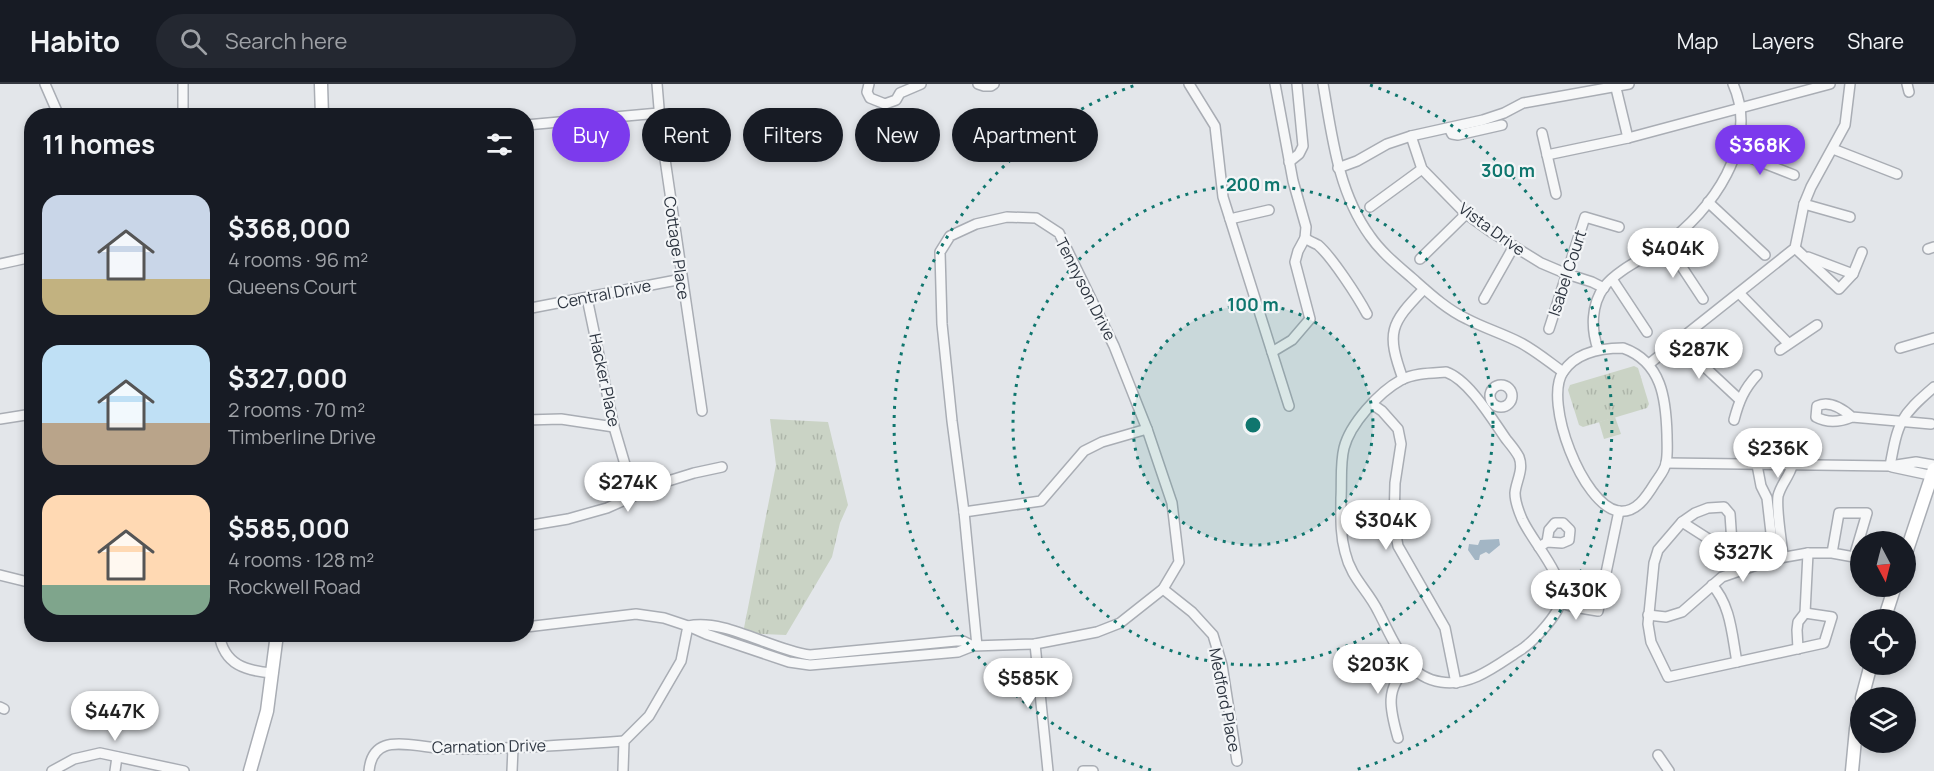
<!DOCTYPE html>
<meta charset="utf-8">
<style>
body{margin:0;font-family:Manrope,sans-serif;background:#242831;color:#f1f3f6;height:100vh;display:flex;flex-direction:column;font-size:22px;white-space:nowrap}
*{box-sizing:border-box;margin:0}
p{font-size:20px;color:#9ea1a6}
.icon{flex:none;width:33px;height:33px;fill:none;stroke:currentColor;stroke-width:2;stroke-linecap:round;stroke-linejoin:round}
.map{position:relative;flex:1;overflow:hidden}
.side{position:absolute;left:24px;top:24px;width:510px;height:534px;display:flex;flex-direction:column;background:#171b24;border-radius:24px;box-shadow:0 3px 9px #0003}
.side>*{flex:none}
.guide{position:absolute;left:552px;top:24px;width:570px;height:54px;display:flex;gap:12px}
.needle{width:39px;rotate:173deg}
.fabs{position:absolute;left:1850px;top:447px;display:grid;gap:12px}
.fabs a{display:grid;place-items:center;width:66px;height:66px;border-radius:50%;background:#171b24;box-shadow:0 3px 9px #0003;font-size:30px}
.price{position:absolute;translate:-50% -51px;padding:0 14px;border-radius:21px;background:#fff;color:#222;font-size:20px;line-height:39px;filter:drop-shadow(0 2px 3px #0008)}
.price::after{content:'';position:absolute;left:50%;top:36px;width:18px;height:14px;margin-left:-9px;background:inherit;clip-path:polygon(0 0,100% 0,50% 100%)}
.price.active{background:#7c3aed;color:#fff}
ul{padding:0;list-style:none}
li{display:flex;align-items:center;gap:18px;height:150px;padding:0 18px}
li span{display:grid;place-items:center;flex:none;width:168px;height:120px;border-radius:18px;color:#555}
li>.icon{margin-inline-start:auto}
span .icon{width:72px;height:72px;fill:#fffc;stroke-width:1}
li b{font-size:26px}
h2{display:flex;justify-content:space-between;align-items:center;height:72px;padding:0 18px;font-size:26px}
.chip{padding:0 21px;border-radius:27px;background:#171b24;box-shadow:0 3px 9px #0003;font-size:21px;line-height:54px}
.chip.active{background:#7c3aed;color:#fff}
header{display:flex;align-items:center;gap:36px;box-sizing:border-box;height:84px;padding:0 30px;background:#171b24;border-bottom:2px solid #363941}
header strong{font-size:28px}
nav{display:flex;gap:33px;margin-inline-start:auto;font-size:21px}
.search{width:420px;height:54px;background:#242831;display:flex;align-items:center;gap:15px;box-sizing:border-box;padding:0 21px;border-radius:33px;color:#9ea1a6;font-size:22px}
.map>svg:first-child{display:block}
.grass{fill:#cad3c5}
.park{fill:url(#park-tufts)}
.water{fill:#a3b6c5}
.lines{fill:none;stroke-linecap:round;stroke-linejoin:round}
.street-casing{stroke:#a9adb4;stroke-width:12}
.secondary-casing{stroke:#a9adb4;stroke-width:15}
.street{stroke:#f6f7f8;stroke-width:9}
.secondary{stroke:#fff;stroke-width:12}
.ring{fill:none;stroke:#0f766e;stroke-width:3;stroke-dasharray:3 6}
.labels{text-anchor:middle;stroke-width:4.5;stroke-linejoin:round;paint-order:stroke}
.street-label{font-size:16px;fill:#2d3540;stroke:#f3f5f7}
.centre{fill:#0f766e;stroke:#f3f5f7;stroke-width:3}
.ring-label{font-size:18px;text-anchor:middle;font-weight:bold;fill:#0f766e;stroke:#f3f5f7;stroke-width:4.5;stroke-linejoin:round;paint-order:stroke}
</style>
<header>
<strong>Habito</strong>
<div class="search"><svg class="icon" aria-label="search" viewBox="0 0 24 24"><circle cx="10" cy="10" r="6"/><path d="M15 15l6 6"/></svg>Search here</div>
<nav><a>Map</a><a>Layers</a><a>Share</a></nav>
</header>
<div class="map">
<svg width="1934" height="687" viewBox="0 0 1934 687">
<defs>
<pattern id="park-tufts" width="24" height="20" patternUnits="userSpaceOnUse" patternTransform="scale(1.5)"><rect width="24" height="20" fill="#cad3c5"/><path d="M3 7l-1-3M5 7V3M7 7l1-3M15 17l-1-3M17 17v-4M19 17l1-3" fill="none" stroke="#aeb6aa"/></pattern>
</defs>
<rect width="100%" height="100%" fill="#e3e6ea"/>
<!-- grass -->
<polygon class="grass" points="1615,333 1621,350 1604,355 1599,338"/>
<!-- park -->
<g class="park">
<polygon points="1634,282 1638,284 1649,320 1647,324 1583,343 1579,341 1568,306 1570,301"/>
<polygon points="770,335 828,338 848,421 840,439 832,473 786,551 743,549 776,381"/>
</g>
<!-- water -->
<polygon class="water" points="1499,455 1500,461 1489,470 1486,468 1480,471 1479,476 1475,476 1468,466 1469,460 1478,461 1480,456"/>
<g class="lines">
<defs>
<g id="street">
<polyline points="45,0 59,32"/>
<polyline points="657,0 661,48 702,327"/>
<polyline points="869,0 867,8 870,14 885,20 896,16 900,9 921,0"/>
<polyline points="978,0 984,2 991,2 994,0"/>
<polyline points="1189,0 1215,42 1223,113 1289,322"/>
<path d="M 1323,0 C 1332,52 1338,108 1370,152 C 1381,168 1397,181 1412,194 C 1429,209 1446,225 1467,235 C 1484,244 1504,250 1521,259 C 1536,267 1549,278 1563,288"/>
<polyline points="1615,0 1628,54"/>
<polyline points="1907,0 1909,8"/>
<polyline points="183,32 183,0"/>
<polyline points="526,41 659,29"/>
<polyline points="1449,44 1452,50 1458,51 1502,41"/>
<polyline points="1542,49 1556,110"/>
<polyline points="1411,52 1422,85 1466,130 1491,148 1541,179 1567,190 1592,198 1604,204"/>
<polyline points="1833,65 1897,90"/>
<polyline points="1735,68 1794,91"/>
<polyline points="1547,71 1628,54 1830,0"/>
<polyline points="1289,78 1299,70 1303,62 1297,0"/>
<polyline points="1338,84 1357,77 1387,60 1411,52 1483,36 1504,29 1523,19 1629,0"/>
<polyline points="1708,118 1765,171"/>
<polyline points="1804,120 1850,133"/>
<polyline points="1370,123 1422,85"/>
<polyline points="1230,135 1269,126"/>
<path d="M 1305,154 C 1309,157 1314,159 1318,161 C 1332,173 1358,213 1367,230"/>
<polyline points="1666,159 1703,215"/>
<polyline points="1795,164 1839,205 1853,190 1862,168"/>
<polyline points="1928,165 1934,163"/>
<polyline points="1808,173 1853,190"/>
<polyline points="1420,175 1466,130"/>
<polyline points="0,180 32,173"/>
<polyline points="1612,195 1647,248"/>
<polyline points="1739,209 1788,259"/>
<polyline points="587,214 614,343 634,411"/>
<polyline points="1484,215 1514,162"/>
<polyline points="526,225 682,195"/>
<polyline points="1549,245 1585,133 1619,143"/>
<polyline points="1678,258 1739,315"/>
<path d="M 1623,264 C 1662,278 1666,315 1667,351 C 1667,360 1668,370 1666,379 C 1665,386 1659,393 1655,399 C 1647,412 1636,430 1618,427 C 1583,421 1543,318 1563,288 C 1576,268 1601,264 1623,264 Z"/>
<polyline points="1900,264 1934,254"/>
<path d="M 1598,265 C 1591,245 1591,221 1604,203 C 1618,185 1645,174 1664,161 C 1712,127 1760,60 1733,0"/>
<polyline points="1780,266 1817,241"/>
<polyline points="1272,268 1292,256 1310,235 1295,178 1298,167 1305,154 1306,143 1293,97 1275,0"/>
<polyline points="1649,280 1795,164 1804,120 1811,103 1845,41 1850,0"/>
<path d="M 1446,288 C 1469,296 1492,335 1506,355 C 1510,360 1516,367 1519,373 C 1524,386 1516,397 1515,409 C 1515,416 1519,428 1522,435 C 1533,459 1563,489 1561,515 C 1560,530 1532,559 1519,567 C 1496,582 1470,603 1441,598 C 1405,593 1393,555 1378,527 C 1367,505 1351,494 1345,468 C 1340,450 1341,432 1341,414 C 1342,398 1340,380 1344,364 C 1350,340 1379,308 1401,296 C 1414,289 1432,289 1446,288 Z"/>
<path d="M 1403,295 C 1386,248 1390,240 1424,205"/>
<circle cx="1501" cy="312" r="11"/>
<polyline points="1372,320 1382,327 1398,345 1401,360 1395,399 1394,440 1398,462 1445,544 1456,599"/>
<path d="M 1852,333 C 1840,338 1827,339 1816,333 L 1817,322 C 1829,316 1843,325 1852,333 L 1931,340"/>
<polyline points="0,335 32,330"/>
<polyline points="526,336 561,335 614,343"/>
<path d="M 1734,336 C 1739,317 1744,305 1757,291"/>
<polyline points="1666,379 1890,382 1916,378 1934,381"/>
<polyline points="1757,381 1761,402 1767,414 1774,475"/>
<path d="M 1890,382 C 1898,338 1900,332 1934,303"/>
<polyline points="1892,383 1934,392"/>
<polyline points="964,428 1041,417 1084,367 1102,358 1147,345"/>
<polyline points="1682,438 1732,470"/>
<polyline points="526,442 568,435 607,424 665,398 694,389 722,383"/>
<polyline points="1539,463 1547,458 1549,446 1555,439 1563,439 1570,446 1569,456 1562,459 1547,458"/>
<path d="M 1783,473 C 1782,457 1776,427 1778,412 C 1781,400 1789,393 1792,382"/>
<polyline points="1734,488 1730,430 1724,423 1708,424 1695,429 1682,438 1658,466 1654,479 1648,540 1651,558 1668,593 1824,559 1832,533 1805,529"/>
<polyline points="0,491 32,499"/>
<path d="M 1712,501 C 1731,521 1732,552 1737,578"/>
<polyline points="1163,505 1192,528 1213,551 1222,581 1237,677"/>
<polyline points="1561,519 1574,523 1598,527 1619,427"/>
<polyline points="1648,531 1666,533 1682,528 1722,493 1774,475 1808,469 1832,469 1854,473 1867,429 1839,429 1832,469"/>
<polyline points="526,543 636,530 664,534 688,542 681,577 649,632 624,657 623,687"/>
<path d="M 219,550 C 224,581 246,587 273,589"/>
<polyline points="468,550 474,550"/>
<polyline points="1035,560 1048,687"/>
<path d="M 973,562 L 963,557 L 956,557 L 810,571 C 771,566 725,534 688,542 L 706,550 L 789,578 L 810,581 L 958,568 L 973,562 L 1035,560 L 1097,548 L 1120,539 L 1163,505 L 1179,478 L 1172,419 L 1147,345 L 1114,262 L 1059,149 L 1036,134 L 1007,133 L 976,140 L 950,152 L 940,168 L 942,240 L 952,337 L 964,428 L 977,562"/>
<polyline points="1798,565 1797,546 1798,538 1805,529 1808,469"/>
<polyline points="0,623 4,625"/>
<path d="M 1398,654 C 1390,626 1384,603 1409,583"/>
<polyline points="1658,671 1669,687"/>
<polyline points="52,687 74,675 100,669 184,687"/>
<polyline points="115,687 117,673"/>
<path d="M 369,687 C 370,676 374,666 385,662 C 401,656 436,666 454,665 C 511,665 568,661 624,657"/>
<polyline points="512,687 513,664"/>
<polyline points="1083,687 1093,687"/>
</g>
<g id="secondary">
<polyline points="321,0 322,32"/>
<polyline points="1905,472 1934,385"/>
<polyline points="1884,536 1895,502"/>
<polyline points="1862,614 1871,580"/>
<polyline points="250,687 267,627 277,550"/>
<polyline points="1852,687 1856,645 1860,625"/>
</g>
</defs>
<!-- street casing -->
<use href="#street" class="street-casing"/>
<!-- secondary casing -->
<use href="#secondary" class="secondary-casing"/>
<!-- street -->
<use href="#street" class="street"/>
<!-- secondary -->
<use href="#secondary" class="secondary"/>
</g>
<!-- distance rings -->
<circle cx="1253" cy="341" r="120" fill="#0f766e" fill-opacity=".12"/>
<g class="ring">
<circle cx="1253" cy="341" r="120"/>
<circle cx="1253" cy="341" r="240"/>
<path d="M1151 686A360 360 0 0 1 1136 1M1370 1A360 360 0 0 1 1355 686"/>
</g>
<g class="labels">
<!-- street labels -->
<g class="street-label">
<text transform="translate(1492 145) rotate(36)" y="6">Vista Drive</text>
<text transform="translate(677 164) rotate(82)" y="6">Cottage Place</text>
<text transform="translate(1567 189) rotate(-72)" y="6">Isabel Court</text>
<text transform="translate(1086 205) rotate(63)" y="6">Tennyson Drive</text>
<text transform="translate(604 210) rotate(-11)" y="6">Central Drive</text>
<text transform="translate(605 296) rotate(78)" y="6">Hacker Place</text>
<text transform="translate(1225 616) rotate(79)" y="6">Medford Place</text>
<text transform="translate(489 662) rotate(-1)" y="6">Carnation Drive</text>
</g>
</g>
<circle cx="1253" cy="341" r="9" class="centre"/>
<g class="ring-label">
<text x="1508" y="93">300 m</text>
<text x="1253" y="107">200 m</text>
<text x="1253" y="227">100 m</text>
</g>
</svg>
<div class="fabs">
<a><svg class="needle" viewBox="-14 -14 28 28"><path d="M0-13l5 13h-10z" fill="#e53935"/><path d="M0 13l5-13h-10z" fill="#9ea1a6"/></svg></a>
<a><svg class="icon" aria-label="locate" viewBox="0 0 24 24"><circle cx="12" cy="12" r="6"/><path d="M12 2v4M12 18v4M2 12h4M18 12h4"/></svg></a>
<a><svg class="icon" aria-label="layers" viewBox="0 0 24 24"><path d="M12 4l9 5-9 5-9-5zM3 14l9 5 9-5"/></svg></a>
</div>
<b class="price active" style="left:1760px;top:92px">$368K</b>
<b class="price" style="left:1673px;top:195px">$404K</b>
<b class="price" style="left:1699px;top:296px">$287K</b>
<b class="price" style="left:1778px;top:395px">$236K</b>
<b class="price" style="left:628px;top:429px">$274K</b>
<b class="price" style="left:1386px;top:467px">$304K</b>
<b class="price" style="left:1743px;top:499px">$327K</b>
<b class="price" style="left:1576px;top:537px">$430K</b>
<b class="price" style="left:1378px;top:611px">$203K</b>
<b class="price" style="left:1028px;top:625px">$585K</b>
<b class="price" style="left:115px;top:658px">$447K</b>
<div class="guide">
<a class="chip active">Buy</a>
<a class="chip">Rent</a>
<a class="chip">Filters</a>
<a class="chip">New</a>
<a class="chip">Apartment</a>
</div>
<section class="side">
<h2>11 homes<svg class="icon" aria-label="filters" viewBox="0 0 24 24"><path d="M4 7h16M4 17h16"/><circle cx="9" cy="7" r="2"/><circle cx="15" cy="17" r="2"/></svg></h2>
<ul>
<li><span style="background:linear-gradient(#c9d6e8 70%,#c2b280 0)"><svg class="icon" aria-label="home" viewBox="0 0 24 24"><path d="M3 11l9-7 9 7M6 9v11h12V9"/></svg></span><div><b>$368,000</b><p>4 rooms · 96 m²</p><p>Queens Court</p></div></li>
<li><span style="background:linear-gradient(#bfe0f5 65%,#b9a48a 0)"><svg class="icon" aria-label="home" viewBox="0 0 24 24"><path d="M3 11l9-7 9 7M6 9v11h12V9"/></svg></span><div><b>$327,000</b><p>2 rooms · 70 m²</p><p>Timberline Drive</p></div></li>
<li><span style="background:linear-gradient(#ffd9b3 75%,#7fa58c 0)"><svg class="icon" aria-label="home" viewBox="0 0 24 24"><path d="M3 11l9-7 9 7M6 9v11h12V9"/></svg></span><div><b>$585,000</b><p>4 rooms · 128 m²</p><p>Rockwell Road</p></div></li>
</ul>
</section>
</div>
